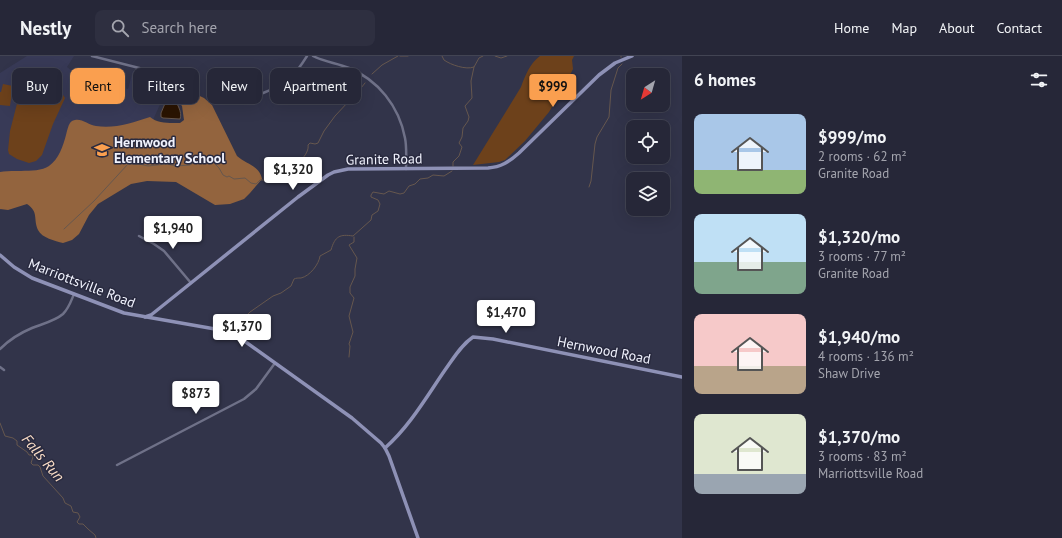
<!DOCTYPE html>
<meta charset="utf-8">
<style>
body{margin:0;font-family:"PT Sans",sans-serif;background:#2e2f40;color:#f1f3f6;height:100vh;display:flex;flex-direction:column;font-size:15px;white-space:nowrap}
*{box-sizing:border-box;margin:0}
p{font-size:13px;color:#a4a5ae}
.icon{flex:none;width:22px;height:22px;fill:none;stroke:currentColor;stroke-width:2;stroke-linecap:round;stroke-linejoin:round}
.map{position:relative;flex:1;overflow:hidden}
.details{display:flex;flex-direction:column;background:#262738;width:380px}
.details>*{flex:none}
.guide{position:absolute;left:12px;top:12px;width:380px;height:36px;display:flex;gap:8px}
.needle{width:26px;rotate:217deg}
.fabs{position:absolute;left:626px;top:12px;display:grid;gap:8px}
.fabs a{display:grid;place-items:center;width:44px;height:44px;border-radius:8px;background:#262738;box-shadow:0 4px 16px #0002,0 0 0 1px #424453;font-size:20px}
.price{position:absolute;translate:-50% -34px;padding:0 9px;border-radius:4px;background:#fff;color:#222;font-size:13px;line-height:26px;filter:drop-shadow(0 1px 2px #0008)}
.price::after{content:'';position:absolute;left:50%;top:24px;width:12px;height:9px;margin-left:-6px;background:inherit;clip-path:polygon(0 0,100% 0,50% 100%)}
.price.current{background:#fa9f4f;color:#111}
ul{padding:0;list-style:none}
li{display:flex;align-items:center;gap:12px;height:100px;padding:0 12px}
li span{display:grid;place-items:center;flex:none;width:112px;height:80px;border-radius:8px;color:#555}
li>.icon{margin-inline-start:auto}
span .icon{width:48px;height:48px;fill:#fffc;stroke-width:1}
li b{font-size:17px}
h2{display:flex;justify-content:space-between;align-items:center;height:48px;padding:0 12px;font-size:17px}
.pill{padding:0 14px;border-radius:8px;background:#262738;box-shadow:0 4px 16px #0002,0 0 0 1px #424453;font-size:14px;line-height:36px}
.pill.current{background:#fa9f4f;color:#111}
header{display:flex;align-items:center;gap:24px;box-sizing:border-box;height:56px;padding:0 20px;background:#262738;border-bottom:1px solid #424453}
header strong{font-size:19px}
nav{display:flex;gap:22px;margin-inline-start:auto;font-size:14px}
.search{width:280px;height:36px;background:#2e2f40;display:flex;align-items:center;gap:10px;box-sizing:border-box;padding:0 14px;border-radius:8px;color:#a4a5ae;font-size:15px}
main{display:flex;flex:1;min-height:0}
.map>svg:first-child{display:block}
.built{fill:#383a57}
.green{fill:#6d411b}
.forest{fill:#93643e}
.water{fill:#2a1402;stroke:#66574e}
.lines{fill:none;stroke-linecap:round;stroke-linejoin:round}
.stream{stroke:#66574e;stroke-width:1}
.street{stroke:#6f7188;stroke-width:2.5}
.secondary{stroke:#8e91b6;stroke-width:3.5}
.labels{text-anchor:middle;stroke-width:3;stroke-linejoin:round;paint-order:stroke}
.poi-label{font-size:14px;font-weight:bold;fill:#f1f3fe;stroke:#292a3f;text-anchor:start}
.street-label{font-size:14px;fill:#f1f3fe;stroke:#292a3f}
.water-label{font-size:15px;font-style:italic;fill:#fbdec7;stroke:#292a3f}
</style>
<header>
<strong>Nestly</strong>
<div class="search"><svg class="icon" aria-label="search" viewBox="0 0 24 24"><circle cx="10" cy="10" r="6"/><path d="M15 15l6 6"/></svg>Search here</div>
<nav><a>Home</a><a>Map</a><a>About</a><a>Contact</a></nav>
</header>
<main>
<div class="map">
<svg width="682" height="482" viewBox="0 0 682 482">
<rect width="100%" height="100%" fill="#32344a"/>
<!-- built -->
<polygon class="built" points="27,0 74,0 67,11 77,19 128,33 133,15 138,16 144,22 151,21 168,31 152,66 36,120 0,154 0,17"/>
<!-- green -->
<g class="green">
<path d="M 540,0 L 574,0 L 572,4 L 573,13 L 565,29 L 549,56 L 525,85 L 505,104 L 499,106 L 473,109 L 521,31 C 525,20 530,7 540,0 Z"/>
<polygon points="3,28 13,30 10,50 0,49 0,36 1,36"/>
<polygon points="22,28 60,34 65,42 53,68 42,99 36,105 29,107 17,103 9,98 8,94 10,75"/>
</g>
<!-- forest -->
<path class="forest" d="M 183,32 L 204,42 L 212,49 L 237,100 C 246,108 260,110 262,123 L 250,137 L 244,143 L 230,148 L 215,149 L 176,126 L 147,125 L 131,128 L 98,148 L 89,159 L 79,178 L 72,184 L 63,187 C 55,185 42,182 38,174 C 33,163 39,156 27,148 L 8,154 L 0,153 L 0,116 C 13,113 37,118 49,110 C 59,103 63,90 66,79 C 67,75 68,70 70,67 C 71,65 74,64 75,64 C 81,62 89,69 96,70 C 114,73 132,67 150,61 C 158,68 170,67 180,67 L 184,64 L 182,50 L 172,38 L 174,34 Z"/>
<!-- water -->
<path class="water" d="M 169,38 L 172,39 C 176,46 183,56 180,63 L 163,62 L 161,61 L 161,57 Z"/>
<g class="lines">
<!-- stream -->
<g class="stream">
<polyline points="400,0 408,0"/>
<path d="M 442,0 L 444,4 C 451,9 466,14 474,11 L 479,2 L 483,0"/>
<polyline points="495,0 501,2 507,0"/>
<polyline points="621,0 621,1"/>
<polyline points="372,18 382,9 398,0"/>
<polyline points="453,110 453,106 459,100 462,91 459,87 462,81 463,72 468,65 469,61 465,50 472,42 471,25 474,11"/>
<polyline points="589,131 591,125 595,88 597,81 609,61 611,34 618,12 622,8"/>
<path d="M 64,173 L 94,145 L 128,108 L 139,108 L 148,110 L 167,108 L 176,110 L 190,109 L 200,103 L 210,103 L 219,112 L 223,119 L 227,121 L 229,120 L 234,123 L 245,122 L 251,127 L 256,128 L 260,124 L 264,124 L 288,112 L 297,104 L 301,104 C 305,100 309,94 308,89 L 310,87 L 315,88 L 318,87 L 324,75 L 335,60 L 349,45 L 356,33 L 361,32 L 365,27"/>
<path d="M 233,273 L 250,256 L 273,240 L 281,237 L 291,230 L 294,223 C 296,222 298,222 301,222 C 310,220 319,208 320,200 L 331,194 C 335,180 340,178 353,180 L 371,164 L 372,159 L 378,155 L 380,148 L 378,144 L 371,141 L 371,139 L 373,136 L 384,138 L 389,135 L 400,138 L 404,137 L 409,130 L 415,128 L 420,123 L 428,122 L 433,119 L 444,120 L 452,115"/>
<polyline points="349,301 350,290 349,288 353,276 349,260 354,242 350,237 350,231 355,220 355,213 357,202 349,189 354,186 354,181"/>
<polyline points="0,367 5,380 13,382 17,385 17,389 27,396 29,399 32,399 33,401 31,407 33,409 38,409 40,411 43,420 63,442 65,447 71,450 73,456 78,457 80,461 77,466 79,468 83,468 88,473 95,479 96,482"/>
</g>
<!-- street -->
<g class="street">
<polyline points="92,0 147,14"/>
<path d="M 313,0 C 324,6 337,7 349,12 C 378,24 399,50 405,82 C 407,92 406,102 406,113"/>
<path d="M 248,43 C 262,37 278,33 290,22 C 297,16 302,8 307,0"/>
<polyline points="139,180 154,188 164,195 191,227"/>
<path d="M 0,293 C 9,284 20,277 32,272 C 42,268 55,265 63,258 C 69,252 71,245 74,238"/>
<polyline points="0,311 4,314"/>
<polyline points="117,409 244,343 256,333 275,307"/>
</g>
<!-- secondary -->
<g class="secondary">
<polyline points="0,199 14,211 32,222 124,257 215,273 232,278 243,284 352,362 381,387 385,392 389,400 418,482"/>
<path d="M 145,261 L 151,259 L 171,243 L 298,141 L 328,119 L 334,116 L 348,113 L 488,112 C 501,111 509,106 519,97 L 599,19 L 615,7 L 632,0"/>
<path d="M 385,392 C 410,370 427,340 445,314 C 453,303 461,289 473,281 L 493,283 L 682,321"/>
</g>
</g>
<!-- icons -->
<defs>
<symbol id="school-bare" viewBox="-9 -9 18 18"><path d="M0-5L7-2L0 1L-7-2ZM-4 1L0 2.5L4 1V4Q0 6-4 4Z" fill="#fa9f4f" stroke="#292a3f" stroke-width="2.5" paint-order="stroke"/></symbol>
</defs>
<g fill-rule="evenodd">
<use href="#school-bare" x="91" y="83" width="22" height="22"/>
</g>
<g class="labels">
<!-- poi labels -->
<g class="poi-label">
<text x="114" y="91">Hernwood<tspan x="114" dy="16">Elementary School</tspan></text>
</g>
<!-- street labels -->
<g class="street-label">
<text transform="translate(384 103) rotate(-1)" y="5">Granite Road</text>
<text transform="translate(82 227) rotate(21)" y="5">Marriottsville Road</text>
<text transform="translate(604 294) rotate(11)" y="5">Hernwood Road</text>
</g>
<!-- water labels -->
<g class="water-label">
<text transform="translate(43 402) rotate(50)" y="5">Falls Run</text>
</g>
</g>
</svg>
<div class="fabs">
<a><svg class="needle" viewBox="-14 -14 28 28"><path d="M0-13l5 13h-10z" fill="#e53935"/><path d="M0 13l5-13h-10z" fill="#a4a5ae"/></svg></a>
<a><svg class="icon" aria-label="locate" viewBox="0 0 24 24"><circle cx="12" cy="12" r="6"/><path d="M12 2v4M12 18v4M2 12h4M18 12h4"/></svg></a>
<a><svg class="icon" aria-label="layers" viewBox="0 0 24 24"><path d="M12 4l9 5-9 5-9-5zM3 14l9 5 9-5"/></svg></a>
</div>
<b class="price current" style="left:553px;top:52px">$999</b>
<b class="price" style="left:293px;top:135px">$1,320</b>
<b class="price" style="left:173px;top:194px">$1,940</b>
<b class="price" style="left:506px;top:278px">$1,470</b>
<b class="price" style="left:242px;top:292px">$1,370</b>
<b class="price" style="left:196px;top:359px">$873</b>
<div class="guide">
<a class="pill">Buy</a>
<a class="pill current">Rent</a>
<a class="pill">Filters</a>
<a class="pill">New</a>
<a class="pill">Apartment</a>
</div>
</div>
<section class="details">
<h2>6 homes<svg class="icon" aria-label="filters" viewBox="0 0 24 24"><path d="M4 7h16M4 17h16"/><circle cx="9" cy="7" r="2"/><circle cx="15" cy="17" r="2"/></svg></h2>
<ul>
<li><span style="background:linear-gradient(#a9c7e8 70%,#8fb573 0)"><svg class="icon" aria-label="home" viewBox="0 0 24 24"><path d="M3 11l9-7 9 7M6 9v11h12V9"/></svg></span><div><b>$999/mo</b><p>2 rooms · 62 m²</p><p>Granite Road</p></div></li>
<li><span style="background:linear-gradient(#bfe0f5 60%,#7fa58c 0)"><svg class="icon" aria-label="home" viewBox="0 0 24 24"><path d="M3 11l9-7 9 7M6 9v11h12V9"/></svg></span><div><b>$1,320/mo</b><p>3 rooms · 77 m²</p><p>Granite Road</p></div></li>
<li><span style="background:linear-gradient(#f6c9c9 65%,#b9a48a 0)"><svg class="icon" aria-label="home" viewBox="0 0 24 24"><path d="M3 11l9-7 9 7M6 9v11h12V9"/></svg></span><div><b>$1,940/mo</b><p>4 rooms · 136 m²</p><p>Shaw Drive</p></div></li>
<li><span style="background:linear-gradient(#dfe7d0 75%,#9aa5b1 0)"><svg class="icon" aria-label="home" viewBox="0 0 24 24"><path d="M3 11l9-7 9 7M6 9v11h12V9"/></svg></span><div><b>$1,370/mo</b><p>3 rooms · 83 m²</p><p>Marriottsville Road</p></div></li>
</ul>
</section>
</main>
